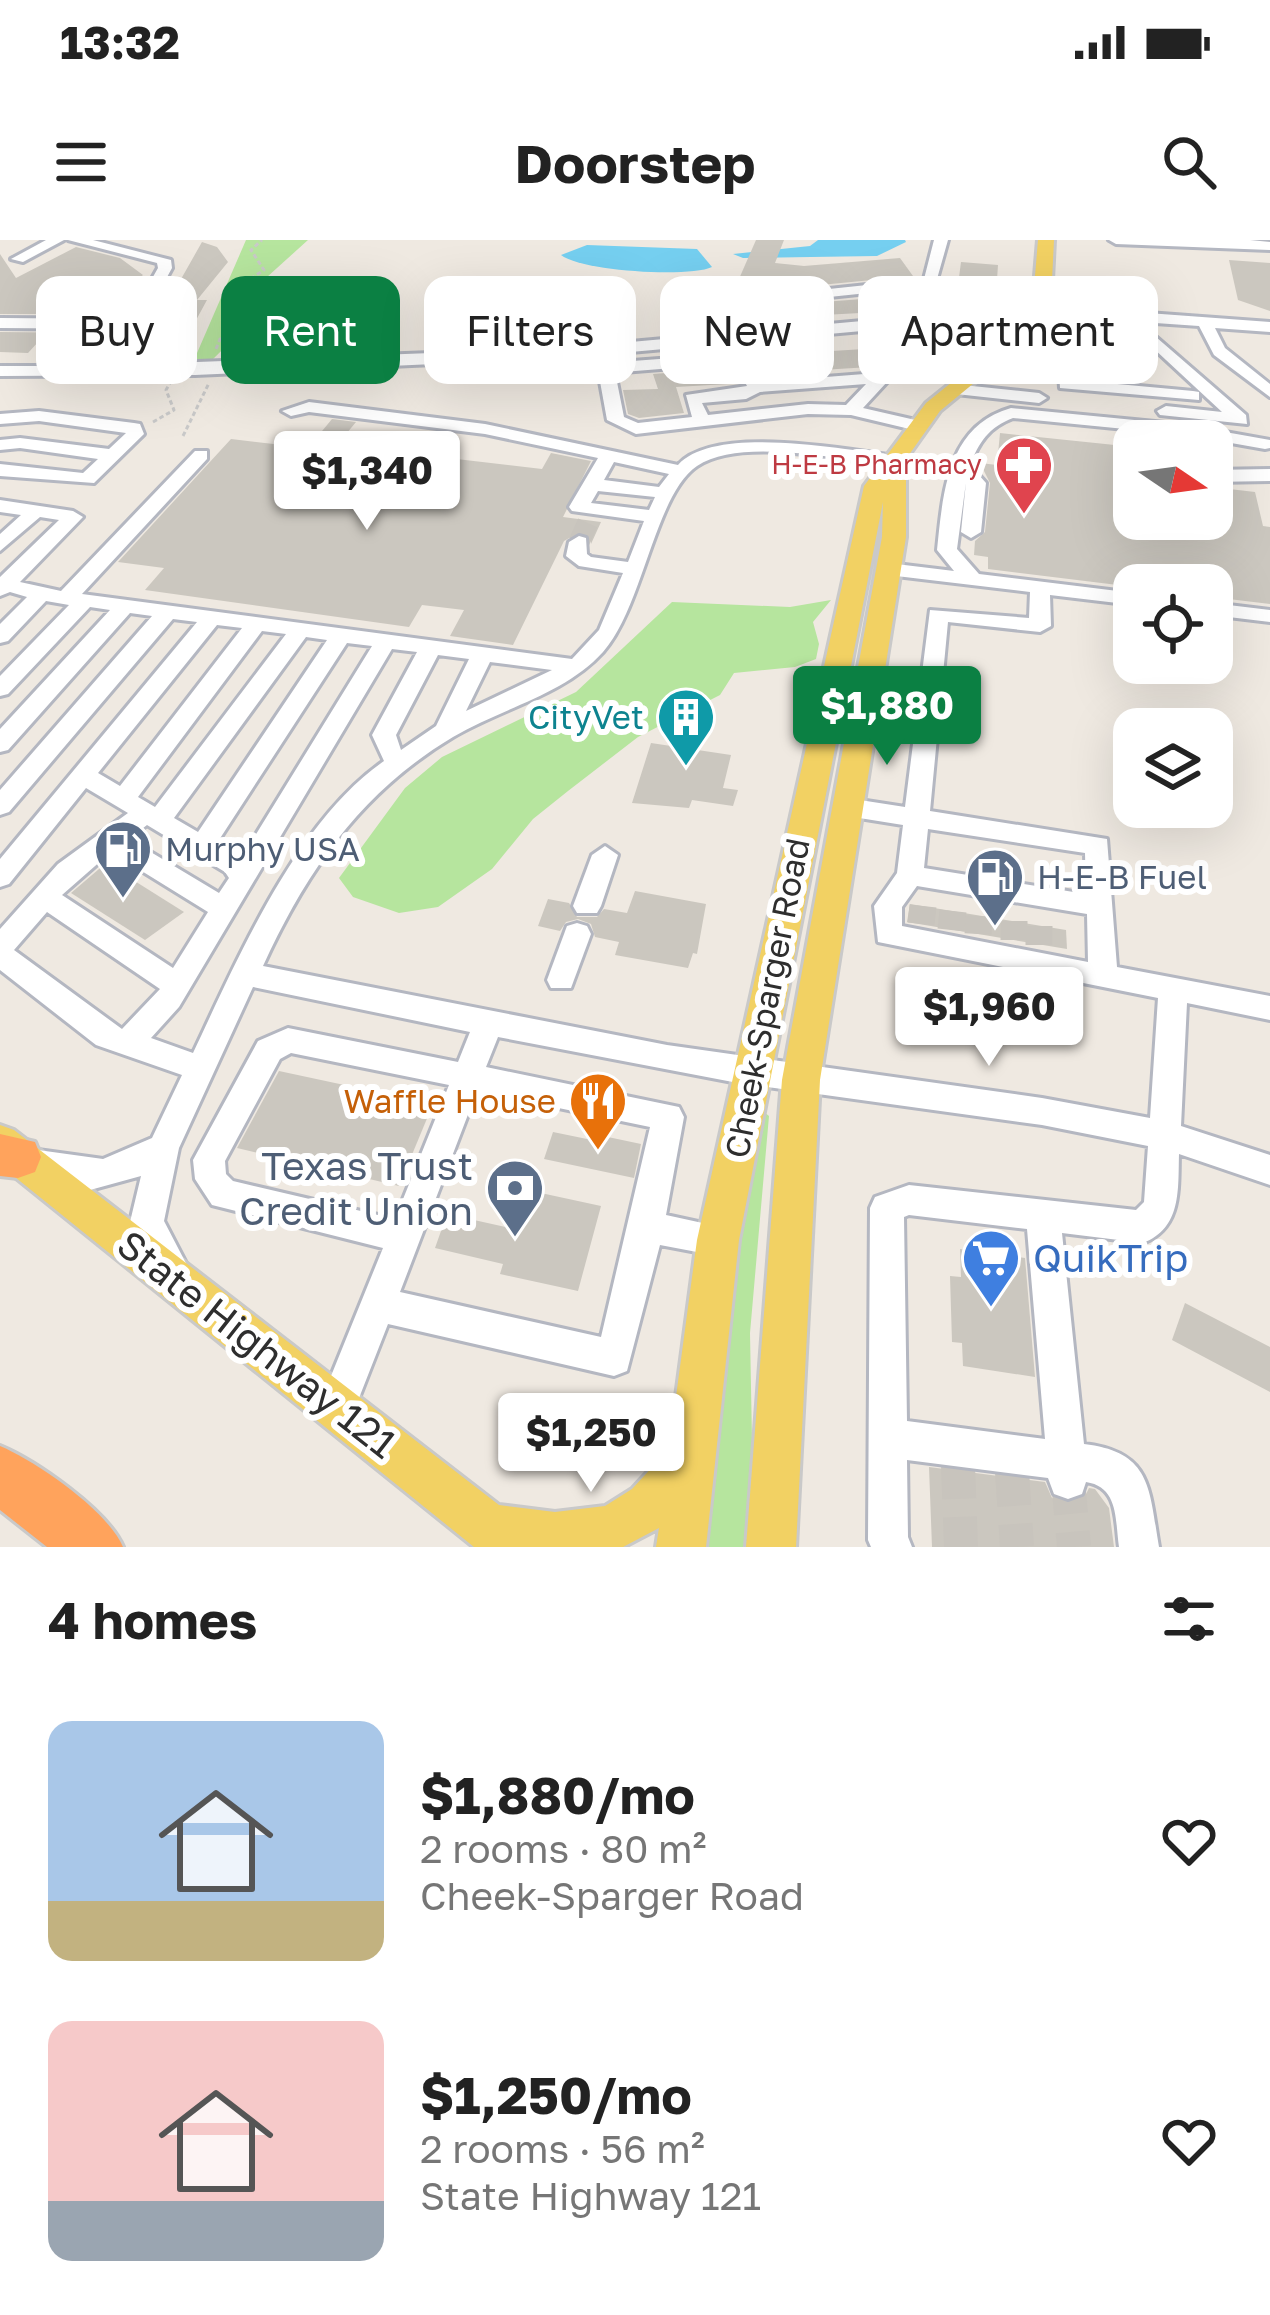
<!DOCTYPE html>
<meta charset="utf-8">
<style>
body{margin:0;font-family:"Golos Text",sans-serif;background:#f6f6f6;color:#222;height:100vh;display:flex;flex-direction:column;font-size:45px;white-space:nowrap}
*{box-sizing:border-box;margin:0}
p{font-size:39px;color:#767676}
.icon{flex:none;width:66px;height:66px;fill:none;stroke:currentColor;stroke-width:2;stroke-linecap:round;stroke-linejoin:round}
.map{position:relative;height:1307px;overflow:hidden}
.sheet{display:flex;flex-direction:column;background:#fff;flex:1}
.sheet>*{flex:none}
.banner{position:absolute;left:36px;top:36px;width:1200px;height:108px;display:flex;gap:24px}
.needle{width:78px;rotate:103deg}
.controls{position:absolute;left:1113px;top:180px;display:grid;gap:24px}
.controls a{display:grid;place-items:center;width:120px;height:120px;border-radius:24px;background:#fff;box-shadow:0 12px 48px #0002;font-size:60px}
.price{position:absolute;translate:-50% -102px;padding:0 27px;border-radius:12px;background:#fff;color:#222;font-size:39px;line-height:78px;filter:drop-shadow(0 3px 6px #0008)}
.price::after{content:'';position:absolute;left:50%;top:72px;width:36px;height:27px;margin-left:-18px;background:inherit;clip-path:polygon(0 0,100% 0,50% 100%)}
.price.active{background:#0b8043;color:#fff}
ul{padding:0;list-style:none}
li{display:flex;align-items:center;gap:36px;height:300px;padding:0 48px}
li span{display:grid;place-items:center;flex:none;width:336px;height:240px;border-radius:24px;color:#555}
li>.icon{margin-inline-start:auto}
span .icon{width:144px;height:144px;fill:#fffc;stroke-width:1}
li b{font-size:51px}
h2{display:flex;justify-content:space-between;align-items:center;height:144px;padding:0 48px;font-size:51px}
.chip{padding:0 42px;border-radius:24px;background:#fff;box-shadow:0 12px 48px #0002;font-size:42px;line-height:108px}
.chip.active{background:#0b8043;color:#fff}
.status{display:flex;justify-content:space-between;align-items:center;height:84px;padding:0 60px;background:#fff;direction:ltr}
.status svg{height:33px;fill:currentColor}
header{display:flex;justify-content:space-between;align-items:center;height:156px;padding:0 48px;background:#fff;font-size:54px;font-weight:700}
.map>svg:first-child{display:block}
.green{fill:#b6e59e}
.water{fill:#75cff0}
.building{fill:#cbc7bf}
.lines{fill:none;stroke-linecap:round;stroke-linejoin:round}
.minor-tunnel-far2{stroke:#c8c4bd;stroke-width:21;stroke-dasharray:21 10;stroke-linecap:butt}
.minor-tunnel-far1{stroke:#c8c4bd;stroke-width:27;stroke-dasharray:27 14;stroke-linecap:butt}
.minor-tunnel{stroke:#c8c4bd;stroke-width:34;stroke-dasharray:34 18;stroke-linecap:butt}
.minor-casing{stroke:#b4b7c1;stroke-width:6}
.major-casing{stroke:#c9c9c9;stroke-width:6}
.highway-casing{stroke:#c9c9c9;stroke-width:6}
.path{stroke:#c9c9c9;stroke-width:3;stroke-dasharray:4.5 3;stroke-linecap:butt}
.minor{fill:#fff;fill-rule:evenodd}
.major{fill:#f2d163;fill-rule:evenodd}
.highway{fill:#ffa35c;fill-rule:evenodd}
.labels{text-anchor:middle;stroke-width:12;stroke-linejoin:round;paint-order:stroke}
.far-health-label{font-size:27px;fill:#be3a42;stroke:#fff;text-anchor:end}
.culture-label{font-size:33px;fill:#0d838f;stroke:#fff;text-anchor:end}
.service-label{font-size:33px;fill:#4e5e75;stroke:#fff;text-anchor:start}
.street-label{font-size:33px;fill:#2e2e2e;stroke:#fff}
.food-label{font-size:33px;fill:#c56008;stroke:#fff;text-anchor:end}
.near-service-label{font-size:39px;fill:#4e5e75;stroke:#fff;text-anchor:end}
.near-shop-label{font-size:39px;fill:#366cbe;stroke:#fff;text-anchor:start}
.near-street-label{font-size:39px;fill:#2e2e2e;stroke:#fff}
</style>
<div class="status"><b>13:32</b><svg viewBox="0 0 49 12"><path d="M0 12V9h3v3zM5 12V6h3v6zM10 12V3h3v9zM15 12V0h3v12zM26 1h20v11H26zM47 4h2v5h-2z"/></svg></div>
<header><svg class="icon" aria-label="menu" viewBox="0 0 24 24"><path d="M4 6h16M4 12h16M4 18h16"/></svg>Doorstep<svg class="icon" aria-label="search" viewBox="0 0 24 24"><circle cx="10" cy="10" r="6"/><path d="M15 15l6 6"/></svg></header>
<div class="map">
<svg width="1270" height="1307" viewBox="0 0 1270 1307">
<rect width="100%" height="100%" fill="#efe9e1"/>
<!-- green -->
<g class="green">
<polygon points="246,0 308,0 256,47 282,51 212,120 194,120"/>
<polygon points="831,360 813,382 819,404 816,419 795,427 734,433 720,455 638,497 568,551 533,579 492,629 438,667 399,673 353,657 339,638 405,548 442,517 576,452 672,362 790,367"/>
<polygon points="764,872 769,876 750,1093 754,1307 696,1307 714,1143 759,876"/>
</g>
<!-- water -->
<g class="water">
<polygon points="818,0 905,0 906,2 877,16 743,18 733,14 810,6"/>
<path d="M 587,5 L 697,9 L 712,27 C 688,38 581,31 561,15 Z"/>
</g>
<!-- building -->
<g class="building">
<polygon points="756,0 784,0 775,23 804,26 900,18 913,36 810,46 757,41 745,48 748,53 810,63 927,54 958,45 961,22 998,25 996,55 952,68 805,76 804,82 745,77 743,82 721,80"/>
<polygon points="202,2 217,7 228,22 197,60 207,60 177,115 146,115 178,55 172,55"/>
<polygon points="76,7 120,18 143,35 110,61 105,74 0,74 0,14 16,38"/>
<polygon points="1229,20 1270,23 1270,71 1238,60"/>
<polygon points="0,92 100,93 88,107 39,101 28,113 0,112"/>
<polygon points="898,107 870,127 773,133 765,115"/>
<polygon points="721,129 728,144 676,147 684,173 639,178 628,174 623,150 658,149 653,134"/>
<polygon points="332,179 356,182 337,205 542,229 551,213 591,221 563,277 601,282 591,304 590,295 580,292 564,301 513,405 450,396 464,370 422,365 409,387 145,350 164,328 118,322 231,199 308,208"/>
<polygon points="1000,193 1134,207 1134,279 1212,279 1212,247 1255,252 1263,286 1270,287 1270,364 1212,357 1212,345 1134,347 988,329 988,317 974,315 975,301 985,292 990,243 980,223 997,225"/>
<polygon points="651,503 731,515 723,548 738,550 733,566 692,560 689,568 632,563"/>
<polygon points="106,623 184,672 145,700 71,653"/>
<polygon points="635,651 706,664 697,714 693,713 688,728 615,715 619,702 595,697 591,684 578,679 566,682 560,691 538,686 548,659 569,663 577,677 597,677 604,669 627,673"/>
<polygon points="910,664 1066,690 1067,709 907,682"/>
<polygon points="279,831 433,864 399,946 237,908"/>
<polygon points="553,892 587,899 589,893 641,904 634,938 544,919"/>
<polygon points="527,950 601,966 578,1051 500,1034 503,1024 435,1008 447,974 515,989"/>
<polygon points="960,1009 1025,1018 1035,1137 963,1126 962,1103 952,1102 950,1036 961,1037"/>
<polygon points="1185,1063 1270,1107 1270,1152 1172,1100"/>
<polygon points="929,1227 1045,1242 1052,1258 1066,1263 1084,1258 1089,1248 1095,1249 1109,1268 1114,1307 932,1307"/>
</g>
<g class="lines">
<!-- minor-tunnel-far2 -->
<polyline class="minor-tunnel-far2" points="579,302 589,280"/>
<!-- minor-tunnel-far1 -->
<g class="minor-tunnel-far1">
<polyline points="1014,681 1014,700"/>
<polyline points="921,684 923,666"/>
<polyline points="1039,686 1039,705"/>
<polyline points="951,690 953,671"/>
<polyline points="978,694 979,676"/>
</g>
<!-- minor-tunnel -->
<g class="minor-tunnel">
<polyline points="958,1225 961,1307"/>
<polyline points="1012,1232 1017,1307"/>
<polyline points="1068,1240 1074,1307"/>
</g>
<defs>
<g id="minor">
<polygon points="46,0 64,0 23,22 11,19"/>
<polygon points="68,0 93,0 171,20 172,28 119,125 564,108 1039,65 1270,82 1270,92 1215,88 1225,108 1270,144 1270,157 1214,115 1199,86 1039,75 564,118 195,135 0,136 0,126 102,126 123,89 0,88 0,78 129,79 158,28 157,23"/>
<polygon points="934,0 948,0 935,46 810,59 749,49 756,45 810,51 924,39"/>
<polygon points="1109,0 1250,0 1270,2 1270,10 1116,4"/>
<polygon points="1141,84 1246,175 1247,184 1160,175 1157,171 1166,166 1222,172 1152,107 1078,104 1074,140 1193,151 1199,152 1199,160 1060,148 1058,115 1066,96 1141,98 1133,89"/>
<path d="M 939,96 L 953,99 L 887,142 L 863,168 L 924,182 L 924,190 L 918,191 L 851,175 L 808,174 L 636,194 L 607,180 L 599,136 L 619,122 L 740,113 L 746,115 L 761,142 L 877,133 ZM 735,123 L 747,146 L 686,155 L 692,177 L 638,183 L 624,177 L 616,137 L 623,132 ZM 866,144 L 846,165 L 808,164 L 708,175 L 702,163 L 746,159 L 760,152 Z"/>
<polygon points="953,144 1039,153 1047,158 1039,163 947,153 945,149"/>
<path d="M 309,162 L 485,184 L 678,225 C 715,184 845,210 896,216 L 905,221 L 896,226 C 845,221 741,196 697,226 C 655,254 643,367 603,412 C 564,455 502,468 453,497 C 361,552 307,630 263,726 L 667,805 L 1042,858 L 1150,878 L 1158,758 L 878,702 L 874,666 L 897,633 L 903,585 L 847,576 L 834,567 L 847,558 L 905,567 L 930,370 L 1029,378 L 1030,352 L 888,335 L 878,329 L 888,323 L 954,331 L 937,310 C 943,253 947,186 1011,168 L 1186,185 L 1270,200 L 1270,208 L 1265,209 L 1186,195 L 1013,178 C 989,187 979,202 970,225 L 986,243 L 981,292 L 971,298 L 961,292 L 966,242 L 957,309 L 979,334 L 1134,353 L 1134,365 L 1050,355 L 1051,386 L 1040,392 L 948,382 L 930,571 L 1107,599 L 1117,727 L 1270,756 L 1270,780 L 1187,763 L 1181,886 L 1270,915 L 1270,945 L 1179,914 C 1178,949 1182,988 1143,1003 L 1062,993 L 1084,1204 C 1152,1212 1149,1249 1159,1307 L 1119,1307 C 1115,1280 1119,1247 1086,1242 L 1082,1254 L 1068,1259 L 1054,1254 L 1048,1238 L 907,1220 L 908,1297 L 912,1307 L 871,1307 L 868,1300 L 870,968 L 875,957 L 909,945 L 1136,970 L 1144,962 L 1148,906 L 1042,885 L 738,843 L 498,797 L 486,827 L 679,867 L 684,877 L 666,975 L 730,989 L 735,1000 L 730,1011 L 718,1016 L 660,1005 L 627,1131 L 614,1136 L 388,1084 L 350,1181 L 337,1187 L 324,1181 L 318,1168 L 383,1008 L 212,965 L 195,939 L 193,920 L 258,801 L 288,788 L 458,822 L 470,792 L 253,747 L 179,908 L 164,981 L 190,1031 L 185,1043 L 173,1048 L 161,1043 L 130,982 L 141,936 L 90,950 L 27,935 L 22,925 L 27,915 L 38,910 L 103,919 L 152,898 L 182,835 L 96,805 L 0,730 L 0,689 L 58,624 L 128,573 L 86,548 L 9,644 L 0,647 L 0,619 L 197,382 L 173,379 L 9,572 L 0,575 L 0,550 L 152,376 L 130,373 L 8,510 L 0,512 L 0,489 L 110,370 L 90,367 L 8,454 L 0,456 L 0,436 L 69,365 L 46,361 L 8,401 L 0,403 L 0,384 L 27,357 L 10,352 L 0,356 L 0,337 L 59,280 L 40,277 L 0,311 L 0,294 L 21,275 L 0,272 L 0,260 L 73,271 L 83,277 L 20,342 L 61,351 L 195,211 L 207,211 L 207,219 L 82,354 L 572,419 L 599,390 L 623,333 L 579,326 L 566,316 L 569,302 L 579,296 L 586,298 L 587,314 L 591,317 L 628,322 L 644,281 L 572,271 L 569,267 L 598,218 L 485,194 L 309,172 L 291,176 L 282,171 ZM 614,222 L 669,234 L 659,247 L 604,240 ZM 598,251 L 655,257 L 649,270 L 591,263 ZM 217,385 L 242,388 L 120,546 L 98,533 ZM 262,391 L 286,394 L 155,567 L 138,557 ZM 306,397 L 327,400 L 198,592 L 174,578 ZM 347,403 L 372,406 L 242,617 L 217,603 ZM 392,409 L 417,412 L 372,495 L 384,521 C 296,582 238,718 193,813 L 151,798 L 179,767 ZM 438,415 L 469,419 L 436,486 L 401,510 L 396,495 ZM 490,422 L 552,430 L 466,471 ZM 147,585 L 225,632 L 229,638 L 219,653 L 129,599 ZM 928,589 L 1085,613 L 1086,654 L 924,628 ZM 111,612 L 208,672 L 173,728 L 62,655 ZM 917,646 L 1087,674 L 1088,722 L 902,686 L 902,667 ZM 47,672 L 160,749 L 122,789 L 14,710 ZM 291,813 L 449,845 L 395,979 L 233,941 L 226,934 L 225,921 L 280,819 ZM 477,851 L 650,887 L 601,1097 L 400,1052 ZM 909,975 L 1027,989 L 1045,1199 L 907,1181 L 904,977 Z"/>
<polygon points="39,171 134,183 140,184 144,194 94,243 0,236 0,224 83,233 98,219 20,208 0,210 0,200 20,198 109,209 126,193 39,181 0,184 0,174"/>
<polygon points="1270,229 1270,241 1212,242 1212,230"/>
<polygon points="1212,363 1270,370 1270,382 1212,375"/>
<polygon points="605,606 618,615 601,666 597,673 577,673 573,666 592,615"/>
<polygon points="577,683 587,686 591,694 571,748 551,748 547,740 567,686"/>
</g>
<polygon id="major" points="1038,0 1054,0 1051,60 1030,97 940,171 906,219 906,297 820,840 796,1307 746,1307 782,840 882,297 883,262 739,1000 706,1307 656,1307 659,1288 623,1307 474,1307 0,925 0,885 14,890 499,1265 555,1272 605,1266 632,1249 669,1209 697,1000 864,246 926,163 1013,93 1033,60"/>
<g id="highway">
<polygon points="0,894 35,902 41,917 35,932 18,938 0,936"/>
<path d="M 0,1206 C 36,1221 108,1271 123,1307 L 47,1307 L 0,1270 Z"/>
</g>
</defs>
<!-- minor casing -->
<use href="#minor" class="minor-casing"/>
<!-- major casing -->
<use href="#major" class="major-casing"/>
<!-- highway casing -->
<use href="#highway" class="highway-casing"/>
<!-- path -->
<g class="path">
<polyline points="216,109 220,99 240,88 227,76 252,68 233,59 235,49 264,30 251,10 262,0"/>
<polyline points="153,182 174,170 166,150 170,143"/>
<polyline points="183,196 209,143"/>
</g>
<!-- minor -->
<use href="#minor" class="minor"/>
<!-- major -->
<use href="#major" class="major"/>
<!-- highway -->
<use href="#highway" class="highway"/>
</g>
<!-- icons -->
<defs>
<symbol id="pharmacy-pin" viewBox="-11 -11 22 30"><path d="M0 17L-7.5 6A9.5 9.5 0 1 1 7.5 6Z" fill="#e0444e" stroke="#fff"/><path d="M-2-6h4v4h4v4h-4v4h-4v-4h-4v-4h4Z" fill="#fff"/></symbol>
<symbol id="building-pin" viewBox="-11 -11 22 30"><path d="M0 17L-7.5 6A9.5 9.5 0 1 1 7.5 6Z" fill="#0f9aa8" stroke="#fff"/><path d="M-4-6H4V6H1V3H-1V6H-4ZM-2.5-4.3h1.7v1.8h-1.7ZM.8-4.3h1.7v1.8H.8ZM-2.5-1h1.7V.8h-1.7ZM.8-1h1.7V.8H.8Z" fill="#fff"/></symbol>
<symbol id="fuel-pin" viewBox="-11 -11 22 30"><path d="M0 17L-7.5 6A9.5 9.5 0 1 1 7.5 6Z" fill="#5c6f8a" stroke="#fff"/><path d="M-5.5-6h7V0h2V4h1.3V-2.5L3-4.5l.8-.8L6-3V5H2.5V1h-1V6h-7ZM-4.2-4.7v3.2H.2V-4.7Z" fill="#fff"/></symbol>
<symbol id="restaurant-pin" viewBox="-11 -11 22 30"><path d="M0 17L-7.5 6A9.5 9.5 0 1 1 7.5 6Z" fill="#e8710a" stroke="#fff"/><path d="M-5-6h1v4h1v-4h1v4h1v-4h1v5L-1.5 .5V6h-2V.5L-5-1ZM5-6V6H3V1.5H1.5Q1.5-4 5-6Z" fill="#fff"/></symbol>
<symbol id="bank-pin" viewBox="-11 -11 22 30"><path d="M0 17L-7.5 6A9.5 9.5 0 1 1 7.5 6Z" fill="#5c6f8a" stroke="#fff"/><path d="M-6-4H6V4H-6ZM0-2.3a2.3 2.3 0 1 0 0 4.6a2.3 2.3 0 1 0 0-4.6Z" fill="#fff"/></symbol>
<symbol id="supermarket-pin" viewBox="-11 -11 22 30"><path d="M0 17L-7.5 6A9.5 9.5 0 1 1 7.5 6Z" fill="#3f7fe0" stroke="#fff"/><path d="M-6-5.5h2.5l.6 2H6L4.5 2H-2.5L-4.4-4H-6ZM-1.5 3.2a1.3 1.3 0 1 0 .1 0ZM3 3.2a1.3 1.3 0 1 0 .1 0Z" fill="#fff"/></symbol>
</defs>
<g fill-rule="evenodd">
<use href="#pharmacy-pin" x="991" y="192" width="66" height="90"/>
<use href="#building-pin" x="653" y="444" width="66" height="90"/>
<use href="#fuel-pin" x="90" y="576" width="66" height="90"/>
<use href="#fuel-pin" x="962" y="604" width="66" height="90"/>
<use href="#restaurant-pin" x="565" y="828" width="66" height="90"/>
<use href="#bank-pin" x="482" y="915" width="66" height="90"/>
<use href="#supermarket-pin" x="958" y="985" width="66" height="90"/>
</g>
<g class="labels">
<!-- far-health labels -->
<g class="far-health-label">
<text x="982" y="234">H-E-B Pharmacy</text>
</g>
<!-- culture labels -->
<g class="culture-label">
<text x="644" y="489">CityVet</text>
</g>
<!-- service labels -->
<g class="service-label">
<text x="165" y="621">Murphy USA</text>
<text x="1037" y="649">H-E-B Fuel</text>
</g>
<!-- street labels -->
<g class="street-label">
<text transform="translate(767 758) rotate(-79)" y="12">Cheek-Sparger Road</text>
</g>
<!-- food labels -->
<g class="food-label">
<text x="556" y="873">Waffle House</text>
</g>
<!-- near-service labels -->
<g class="near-service-label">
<text x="473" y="940">Texas Trust<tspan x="473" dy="45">Credit Union</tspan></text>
</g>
<!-- near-shop labels -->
<g class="near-shop-label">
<text x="1033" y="1032">QuikTrip</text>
</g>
<!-- near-street labels -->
<g class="near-street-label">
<text transform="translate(257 1104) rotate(38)" y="14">State Highway 121</text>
</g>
</g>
</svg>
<div class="controls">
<a><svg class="needle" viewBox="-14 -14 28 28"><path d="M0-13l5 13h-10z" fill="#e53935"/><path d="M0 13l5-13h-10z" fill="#767676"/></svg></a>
<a><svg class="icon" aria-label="locate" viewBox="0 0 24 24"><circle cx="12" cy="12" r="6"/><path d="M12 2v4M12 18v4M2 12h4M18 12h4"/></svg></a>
<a><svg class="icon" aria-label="layers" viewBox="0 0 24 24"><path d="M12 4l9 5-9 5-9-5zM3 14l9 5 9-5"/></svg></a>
</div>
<b class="price" style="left:367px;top:293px">$1,340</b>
<b class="price active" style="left:887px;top:528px">$1,880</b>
<b class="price" style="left:989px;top:829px">$1,960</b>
<b class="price" style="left:591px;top:1255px">$1,250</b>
<div class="banner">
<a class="chip">Buy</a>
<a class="chip active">Rent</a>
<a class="chip">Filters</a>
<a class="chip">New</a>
<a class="chip">Apartment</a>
</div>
</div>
<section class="sheet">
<h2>4 homes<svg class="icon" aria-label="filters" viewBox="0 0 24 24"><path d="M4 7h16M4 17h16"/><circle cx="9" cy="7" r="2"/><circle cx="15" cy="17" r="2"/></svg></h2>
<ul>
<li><span style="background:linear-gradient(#a9c7e8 75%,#c2b280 0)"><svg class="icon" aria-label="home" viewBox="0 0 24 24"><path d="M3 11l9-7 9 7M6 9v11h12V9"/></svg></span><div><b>$1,880/mo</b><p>2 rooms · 80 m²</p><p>Cheek-Sparger Road</p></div><svg class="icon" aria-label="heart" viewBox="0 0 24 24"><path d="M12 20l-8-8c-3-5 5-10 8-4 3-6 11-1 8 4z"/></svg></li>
<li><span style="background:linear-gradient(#f6c9c9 75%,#9aa5b1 0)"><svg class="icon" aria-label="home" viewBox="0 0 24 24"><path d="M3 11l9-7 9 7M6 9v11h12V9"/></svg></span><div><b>$1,250/mo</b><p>2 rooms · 56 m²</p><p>State Highway 121</p></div><svg class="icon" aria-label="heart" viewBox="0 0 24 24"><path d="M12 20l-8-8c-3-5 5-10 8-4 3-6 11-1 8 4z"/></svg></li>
</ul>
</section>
